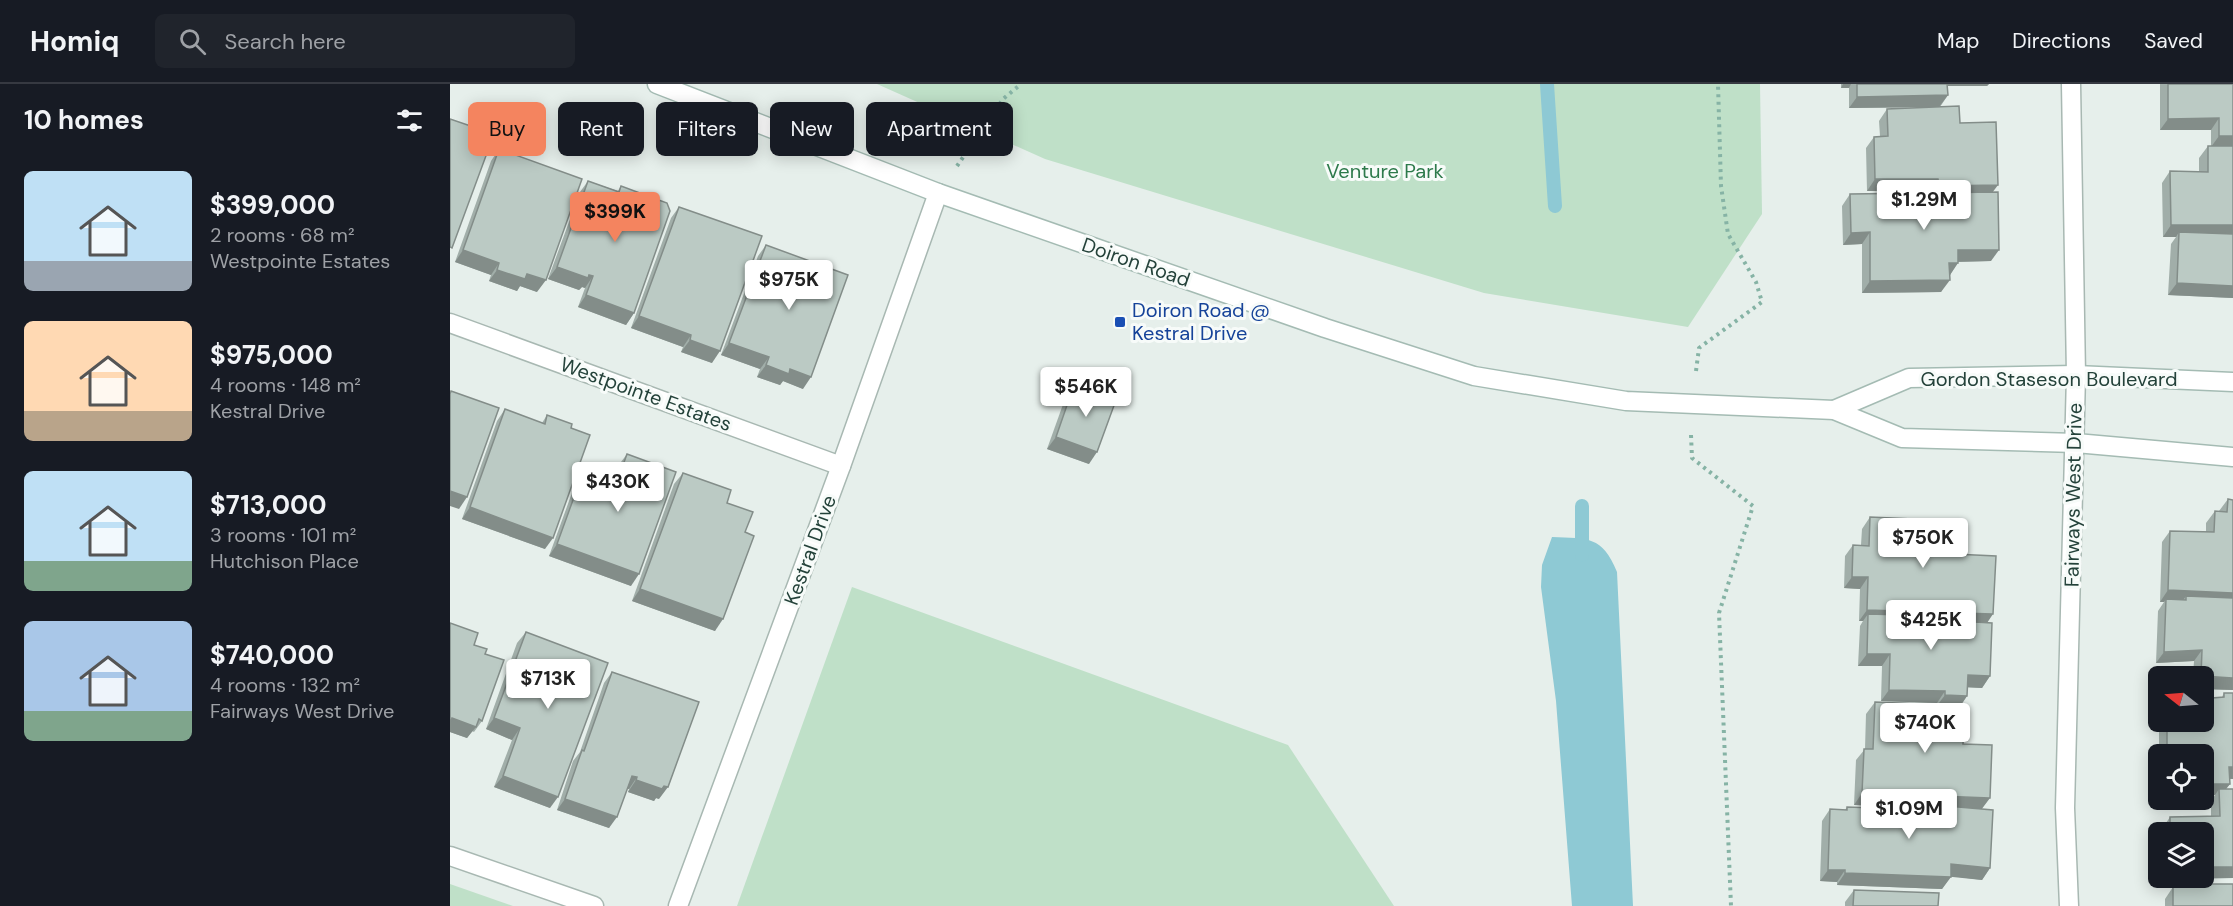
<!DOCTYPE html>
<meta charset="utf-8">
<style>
body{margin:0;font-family:"DM Sans",sans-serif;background:#20242c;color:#f1f3f6;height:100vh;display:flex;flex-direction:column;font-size:22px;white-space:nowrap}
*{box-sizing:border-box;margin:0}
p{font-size:20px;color:#9ea1a6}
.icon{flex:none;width:33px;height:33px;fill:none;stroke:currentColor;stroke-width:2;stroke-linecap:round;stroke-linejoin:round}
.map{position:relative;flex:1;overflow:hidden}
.panel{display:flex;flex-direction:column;background:#171b24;width:450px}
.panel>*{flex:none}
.hud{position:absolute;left:18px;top:18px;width:570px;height:54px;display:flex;gap:12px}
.needle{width:39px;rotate:287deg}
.controls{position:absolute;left:1698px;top:582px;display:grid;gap:12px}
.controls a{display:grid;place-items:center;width:66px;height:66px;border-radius:9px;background:#171b24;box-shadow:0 3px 15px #0003;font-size:30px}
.price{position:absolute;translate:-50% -51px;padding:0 14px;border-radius:6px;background:#fff;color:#222;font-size:20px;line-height:39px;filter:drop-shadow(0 2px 3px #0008)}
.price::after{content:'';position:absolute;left:50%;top:36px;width:18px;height:14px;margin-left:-9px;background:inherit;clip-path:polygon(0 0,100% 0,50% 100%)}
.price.active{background:#f4845f;color:#111}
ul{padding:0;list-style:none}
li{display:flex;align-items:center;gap:18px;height:150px;padding:0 24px}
li span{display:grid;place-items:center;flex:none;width:168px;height:120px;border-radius:9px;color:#555}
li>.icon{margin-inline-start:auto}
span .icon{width:72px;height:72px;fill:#fffc;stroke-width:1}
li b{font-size:26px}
h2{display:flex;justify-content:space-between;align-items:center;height:72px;padding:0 24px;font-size:26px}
.chip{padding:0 21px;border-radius:9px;background:#171b24;box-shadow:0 3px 15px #0003;font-size:21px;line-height:54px}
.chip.active{background:#f4845f;color:#111}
header{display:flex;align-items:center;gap:36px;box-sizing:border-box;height:84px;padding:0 30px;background:#171b24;border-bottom:2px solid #363941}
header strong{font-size:28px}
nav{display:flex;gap:33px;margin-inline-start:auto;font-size:21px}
.search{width:420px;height:54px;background:#20242c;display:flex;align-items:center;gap:15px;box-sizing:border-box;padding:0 21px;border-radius:9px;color:#9ea1a6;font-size:22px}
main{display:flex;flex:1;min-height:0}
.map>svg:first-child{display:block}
.green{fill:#bfe0c8}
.water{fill:#8ec9d4}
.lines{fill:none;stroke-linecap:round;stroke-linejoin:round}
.stream{stroke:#8ec9d4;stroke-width:14}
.street-casing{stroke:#a8b8b2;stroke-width:21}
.secondary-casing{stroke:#a4bbb3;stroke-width:21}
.path{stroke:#86b3a5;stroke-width:4;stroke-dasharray:3 4.5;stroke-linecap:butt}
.street{stroke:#fff;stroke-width:18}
.secondary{stroke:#fff;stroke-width:18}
.wall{fill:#a1aea9}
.shaded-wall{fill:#838d89}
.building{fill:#bbcac4;stroke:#838d89;stroke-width:1.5}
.transit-dot{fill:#1a4fb4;stroke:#f7fbf9;stroke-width:2}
.labels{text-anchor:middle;stroke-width:6;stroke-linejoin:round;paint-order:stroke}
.park-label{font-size:20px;fill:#2d7a4b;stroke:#f7fbf9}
.street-label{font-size:20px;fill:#24423a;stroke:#f7fbf9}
.transit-label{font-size:20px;fill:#164399;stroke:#f7fbf9;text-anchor:start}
</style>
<header>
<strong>Homiq</strong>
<div class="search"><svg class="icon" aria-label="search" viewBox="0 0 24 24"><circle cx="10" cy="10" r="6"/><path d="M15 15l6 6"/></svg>Search here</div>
<nav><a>Map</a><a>Directions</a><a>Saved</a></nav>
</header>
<main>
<section class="panel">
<h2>10 homes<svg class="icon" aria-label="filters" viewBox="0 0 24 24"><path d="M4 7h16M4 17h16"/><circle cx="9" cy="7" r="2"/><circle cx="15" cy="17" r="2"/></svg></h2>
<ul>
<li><span style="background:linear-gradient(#bfe0f5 75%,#9aa5b1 0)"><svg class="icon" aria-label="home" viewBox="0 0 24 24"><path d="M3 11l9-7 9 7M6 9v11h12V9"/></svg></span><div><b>$399,000</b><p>2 rooms · 68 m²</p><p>Westpointe Estates</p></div></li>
<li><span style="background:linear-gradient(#ffd9b3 75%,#b9a48a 0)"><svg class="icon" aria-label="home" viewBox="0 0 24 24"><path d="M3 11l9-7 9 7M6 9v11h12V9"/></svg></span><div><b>$975,000</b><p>4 rooms · 148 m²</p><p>Kestral Drive</p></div></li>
<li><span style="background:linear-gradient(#bfe0f5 75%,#7fa58c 0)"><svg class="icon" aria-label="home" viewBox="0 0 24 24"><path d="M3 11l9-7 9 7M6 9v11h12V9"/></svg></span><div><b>$713,000</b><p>3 rooms · 101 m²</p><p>Hutchison Place</p></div></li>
<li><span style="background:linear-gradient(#a9c7e8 75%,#7fa58c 0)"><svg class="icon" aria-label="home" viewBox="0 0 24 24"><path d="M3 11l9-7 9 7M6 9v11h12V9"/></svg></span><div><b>$740,000</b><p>4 rooms · 132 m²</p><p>Fairways West Drive</p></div></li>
</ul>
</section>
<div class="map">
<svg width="1783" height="822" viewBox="0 0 1783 822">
<rect width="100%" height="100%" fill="#e6efeb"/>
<!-- green -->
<g class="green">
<polygon points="427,0 1310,0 1312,130 1238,243 1034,209 595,75"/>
<polygon points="402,503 838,661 944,822 287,822"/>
<polygon points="0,800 63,822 0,822"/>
</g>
<!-- water -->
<path class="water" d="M 1102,453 C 1138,455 1152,451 1167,488 L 1183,822 L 1122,822 L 1106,617 L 1091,503 L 1092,481 Z"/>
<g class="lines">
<!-- stream -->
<g class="stream">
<polyline points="1097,0 1105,122"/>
<polyline points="1132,471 1132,422"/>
</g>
<defs>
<g id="street">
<polyline points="0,239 391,382"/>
<polyline points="0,772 144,822"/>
<polyline points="228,822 391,382 488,109"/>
<polyline points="1619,822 1615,724 1626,291 1621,0"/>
</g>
<g id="secondary">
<polyline points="207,0 488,109 875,244 1024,292 1176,317 1384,326 1452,354 1626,359 1783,373"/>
<polyline points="1384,326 1459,294 1626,291 1783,298"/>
</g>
</defs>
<!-- street casing -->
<use href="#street" class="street-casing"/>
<!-- secondary casing -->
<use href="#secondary" class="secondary-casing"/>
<!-- path -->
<g class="path">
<polyline points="507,82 553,15 571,0"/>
<polyline points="1246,287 1249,264 1312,218 1306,198 1278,150 1271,102 1268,0"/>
<polyline points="1241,351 1242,374 1303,422 1269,529 1281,822"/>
</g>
<!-- street -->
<use href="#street" class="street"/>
<!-- secondary -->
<use href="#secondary" class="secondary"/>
</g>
<!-- wall -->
<g class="wall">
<polygon points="1391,0 1539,0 1537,2 1497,2 1498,11 1490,23 1510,39 1543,108 1541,177 1508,178 1500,191 1491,208 1412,209 1412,160 1393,161 1392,122 1400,110 1480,109 1480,107 1417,107 1416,64 1424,53 1430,52 1429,37 1437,25 1486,23 1399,24 1399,4 1391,4"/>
<polygon points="1710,0 1783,0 1783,214 1718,211 1721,160 1726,153 1713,153 1712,99 1720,87 1749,88 1749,74 1758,62 1761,62 1761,46 1710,46"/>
<polygon points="49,65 87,208 70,202 67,207 39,197 41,191 5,178 41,77"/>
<polygon points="138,97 168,107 171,102 184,229 176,241 128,223 135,204 132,203 129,206 98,195 130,108"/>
<polygon points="229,123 262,279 231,268 233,263 181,244 221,134"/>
<polygon points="316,161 353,305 333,297 330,301 307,293 310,285 271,271 308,172"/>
<polygon points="624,301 639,380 597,365 616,312"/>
<polygon points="55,325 92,339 97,331 95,465 12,435 47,337"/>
<polygon points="177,370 181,502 99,472 127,395 135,383 164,394 168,382"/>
<polygon points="233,389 277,419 295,448 265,547 182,517 224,400"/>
<polygon points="1778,415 1783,416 1783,606 1754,605 1754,592 1743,592 1744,577 1706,579 1708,527 1714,518 1710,518 1712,458 1720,447 1756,448 1756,439 1765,427 1769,427"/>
<polygon points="1420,433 1504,470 1538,539 1540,592 1532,604 1517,603 1517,612 1510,622 1513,660 1532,725 1540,784 1532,796 1501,792 1492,805 1387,801 1387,798 1370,797 1372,737 1380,725 1395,726 1397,723 1482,726 1483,724 1404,721 1406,676 1415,665 1416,630 1425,618 1487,621 1487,619 1431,617 1432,582 1408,582 1410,542 1413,537 1409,537 1410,505 1394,504 1395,472 1403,461 1411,461 1412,445"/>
<polygon points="0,539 24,561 35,570 32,637 24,648 22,647 17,654 0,648"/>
<polygon points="76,548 100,724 44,703 62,656 36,645 67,559"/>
<polygon points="162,588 209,715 206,714 204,717 178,708 179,705 177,705 159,744 107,726 123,677 130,668 154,599"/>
<polygon points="1774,609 1783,609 1783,695 1780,695 1780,700 1776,705 1783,794 1712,795 1712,794 1754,794 1754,748 1712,748 1712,745 1720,733 1761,732 1761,717 1765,711 1754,670 1709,670 1709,642 1712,638 1754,638 1754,625 1762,614 1772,613"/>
<polygon points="1747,800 1783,822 1715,822 1715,815 1723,803 1745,803"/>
<polygon points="1404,806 1488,822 1395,822 1395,818"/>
</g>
<!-- shaded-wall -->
<g class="shaded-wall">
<polygon points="1393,0 1401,0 1399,4 1391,4"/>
<polygon points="1490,0 1539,0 1537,2 1489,2"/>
<polygon points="1498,11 1489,23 1399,24 1407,13"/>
<polygon points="1769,34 1761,46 1710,46 1718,35"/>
<polygon points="1769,52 1783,52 1783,63 1761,63"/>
<polygon points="1425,95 1488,95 1480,107 1417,107"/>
<polygon points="1548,101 1539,113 1480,114 1489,102"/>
<polygon points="1721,141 1783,141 1783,153 1729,148 1726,153 1713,153"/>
<polygon points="1420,148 1412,160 1393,161 1401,149"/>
<polygon points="13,166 49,179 41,191 5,178"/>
<polygon points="1508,166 1549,166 1541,177 1500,178"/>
<polygon points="1499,179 1508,179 1500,191"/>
<polygon points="107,183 143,192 135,204 132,203 129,206 98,195"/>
<polygon points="47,186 77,190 96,196 87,208 70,202 67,207 39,197"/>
<polygon points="1500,196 1491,208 1412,209 1420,197"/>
<polygon points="1727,199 1783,202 1783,214 1718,211"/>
<polygon points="136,211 184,229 176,241 128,223"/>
<polygon points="189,232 241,251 233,263 181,244"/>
<polygon points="240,256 270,267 262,279 231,268"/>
<polygon points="279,259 319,273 310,285 271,271"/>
<polygon points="316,281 340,285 361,293 353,305 333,297 330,301 307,293"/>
<polygon points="606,353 647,368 639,380 597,365"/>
<polygon points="0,407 17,413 9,425 0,422"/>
<polygon points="20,423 103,454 95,465 12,435"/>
<polygon points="107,460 189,490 181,502 99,472"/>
<polygon points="1402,493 1418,493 1410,505 1394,504"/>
<polygon points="190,505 273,535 265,547 182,517"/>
<polygon points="1718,506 1783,509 1783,521 1736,516 1736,512 1731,519 1716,515 1714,518 1710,518"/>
<polygon points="1417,526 1543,530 1535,542 1418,530 1413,537 1409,537"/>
<polygon points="1752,566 1744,577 1706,579 1714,568"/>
<polygon points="1417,570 1440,570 1432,582 1408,582"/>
<polygon points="1518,591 1540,592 1532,604 1510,603"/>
<polygon points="1754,593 1783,594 1783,606 1754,605"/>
<polygon points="1439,606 1495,607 1487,619 1431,617"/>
<polygon points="1495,611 1517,612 1509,624 1486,623"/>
<polygon points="2,634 26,643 17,654 0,648 0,637"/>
<polygon points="44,634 70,644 62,656 36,645"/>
<polygon points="1779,683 1783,683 1783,695 1771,694"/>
<polygon points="53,692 108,713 100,724 44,703"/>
<polygon points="182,692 187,693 179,705 174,704"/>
<polygon points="186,696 214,702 218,703 209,715 206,714 204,717 178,708"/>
<polygon points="1754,700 1780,700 1771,711 1769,705 1765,711 1754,711"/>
<polygon points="1412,709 1540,714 1531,726 1485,721 1483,724 1404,721"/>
<polygon points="115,715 167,733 159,744 107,726"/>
<polygon points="1501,780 1540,784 1532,796 1493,792"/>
<polygon points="1754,783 1783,783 1783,794 1712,795 1714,794 1754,794"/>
<polygon points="1378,786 1395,786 1387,798 1370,797"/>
<polygon points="1395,789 1501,793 1492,805 1387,801"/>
</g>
<!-- building -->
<g class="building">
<polygon points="1407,0 1497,0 1498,11 1407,13"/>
<polygon points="1718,0 1783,0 1783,52 1769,52 1769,34 1718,35"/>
<polygon points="1509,22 1510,39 1546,38 1548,101 1489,102 1488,95 1425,95 1424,53 1438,52 1437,25"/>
<polygon points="0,35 44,50 2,164 0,163"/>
<polygon points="1758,62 1783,62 1783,141 1721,141 1720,87 1758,88"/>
<polygon points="49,65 132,95 96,196 77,190 75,195 47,186 49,179 13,166"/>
<polygon points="138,97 169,108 171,102 217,119 220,127 184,229 136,211 143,192 139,191 138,194 107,183"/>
<polygon points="1548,108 1549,166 1508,166 1508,179 1499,179 1500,196 1420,197 1420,148 1401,149 1400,110"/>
<polygon points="229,123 312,152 270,267 240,256 241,251 189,232"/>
<polygon points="1729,148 1783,150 1783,202 1727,199"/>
<polygon points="316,161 398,191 361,293 340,285 339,290 316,281 319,273 279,259"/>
<polygon points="624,301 666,316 647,368 606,353"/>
<polygon points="1,307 49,324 17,413 0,407 0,310"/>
<polygon points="55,325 95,340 97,331 122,340 121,344 140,351 103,454 20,423"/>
<polygon points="177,370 226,388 189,490 107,460 135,383 168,395"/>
<polygon points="233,389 281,406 277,419 303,428 295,448 304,452 273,535 190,505"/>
<polygon points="1778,415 1783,416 1783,509 1718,506 1720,447 1764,448 1765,427 1777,428"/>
<polygon points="1420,433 1506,437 1504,470 1546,472 1543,530 1417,526 1418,493 1402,493 1403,461 1419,462"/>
<polygon points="1736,512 1783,514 1783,594 1751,592 1752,566 1714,568 1716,515 1736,516"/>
<polygon points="1418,530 1525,533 1525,538 1542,539 1540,592 1518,591 1517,612 1495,611 1495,607 1439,606 1440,570 1417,570"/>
<polygon points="0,539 28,549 24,561 37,565 35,570 54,576 32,637 29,635 26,643 2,634 0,641"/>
<polygon points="76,548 158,579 108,713 53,692 70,644 44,634"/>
<polygon points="162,588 249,618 218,703 214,702 212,705 186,696 187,693 182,692 167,733 115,715 132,666 134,667"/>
<polygon points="1774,609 1783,609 1783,683 1779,683 1780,700 1754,700 1754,670 1717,670 1717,638 1754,638 1754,626 1761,626 1762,614 1774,613"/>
<polygon points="1425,618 1515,622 1513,660 1542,661 1540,714 1412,709 1414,665 1423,665"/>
<polygon points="1769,705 1783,705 1783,783 1754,783 1754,748 1720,748 1720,733 1770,732"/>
<polygon points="1485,721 1543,726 1540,784 1501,780 1501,793 1395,789 1395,786 1378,786 1380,725 1397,726 1397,723 1485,726"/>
<polygon points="1747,800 1783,800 1783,822 1723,822 1723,803 1747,803"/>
<polygon points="1404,806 1489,809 1488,822 1403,822"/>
</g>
<!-- markers -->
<rect class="transit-dot" x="664" y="232" width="12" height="12" rx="3"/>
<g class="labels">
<!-- park labels -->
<g class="park-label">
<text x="935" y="94">Venture Park</text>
</g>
<!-- street labels -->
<g class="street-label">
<text transform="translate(686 178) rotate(19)" y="7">Doiron Road</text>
<text x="1599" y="302">Gordon Staseson Boulevard</text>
<text transform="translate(196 310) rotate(20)" y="7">Westpointe Estates</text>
<text transform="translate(1623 411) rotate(-89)" y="7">Fairways West Drive</text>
<text transform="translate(360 466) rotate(-70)" y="7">Kestral Drive</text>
</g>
<!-- transit labels -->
<g class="transit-label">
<text x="682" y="233">Doiron Road @<tspan x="682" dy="23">Kestral Drive</tspan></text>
</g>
</g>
</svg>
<div class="controls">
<a><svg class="needle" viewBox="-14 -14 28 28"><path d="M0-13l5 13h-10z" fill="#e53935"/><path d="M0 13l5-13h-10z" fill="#9ea1a6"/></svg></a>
<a><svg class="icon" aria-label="locate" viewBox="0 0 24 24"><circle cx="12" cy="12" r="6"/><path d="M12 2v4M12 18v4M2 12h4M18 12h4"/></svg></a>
<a><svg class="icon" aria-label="layers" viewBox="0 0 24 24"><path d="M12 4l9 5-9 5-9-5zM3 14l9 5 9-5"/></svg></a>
</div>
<b class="price" style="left:1474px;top:147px">$1.29M</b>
<b class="price active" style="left:165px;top:159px">$399K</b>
<b class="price" style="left:339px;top:227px">$975K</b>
<b class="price" style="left:636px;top:334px">$546K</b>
<b class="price" style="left:168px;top:429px">$430K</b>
<b class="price" style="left:1473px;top:485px">$750K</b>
<b class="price" style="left:1481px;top:567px">$425K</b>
<b class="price" style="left:98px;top:626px">$713K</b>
<b class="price" style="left:1475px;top:670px">$740K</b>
<b class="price" style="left:1459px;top:756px">$1.09M</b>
<div class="hud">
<a class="chip active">Buy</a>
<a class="chip">Rent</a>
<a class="chip">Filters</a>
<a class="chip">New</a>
<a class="chip">Apartment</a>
</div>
</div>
</main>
